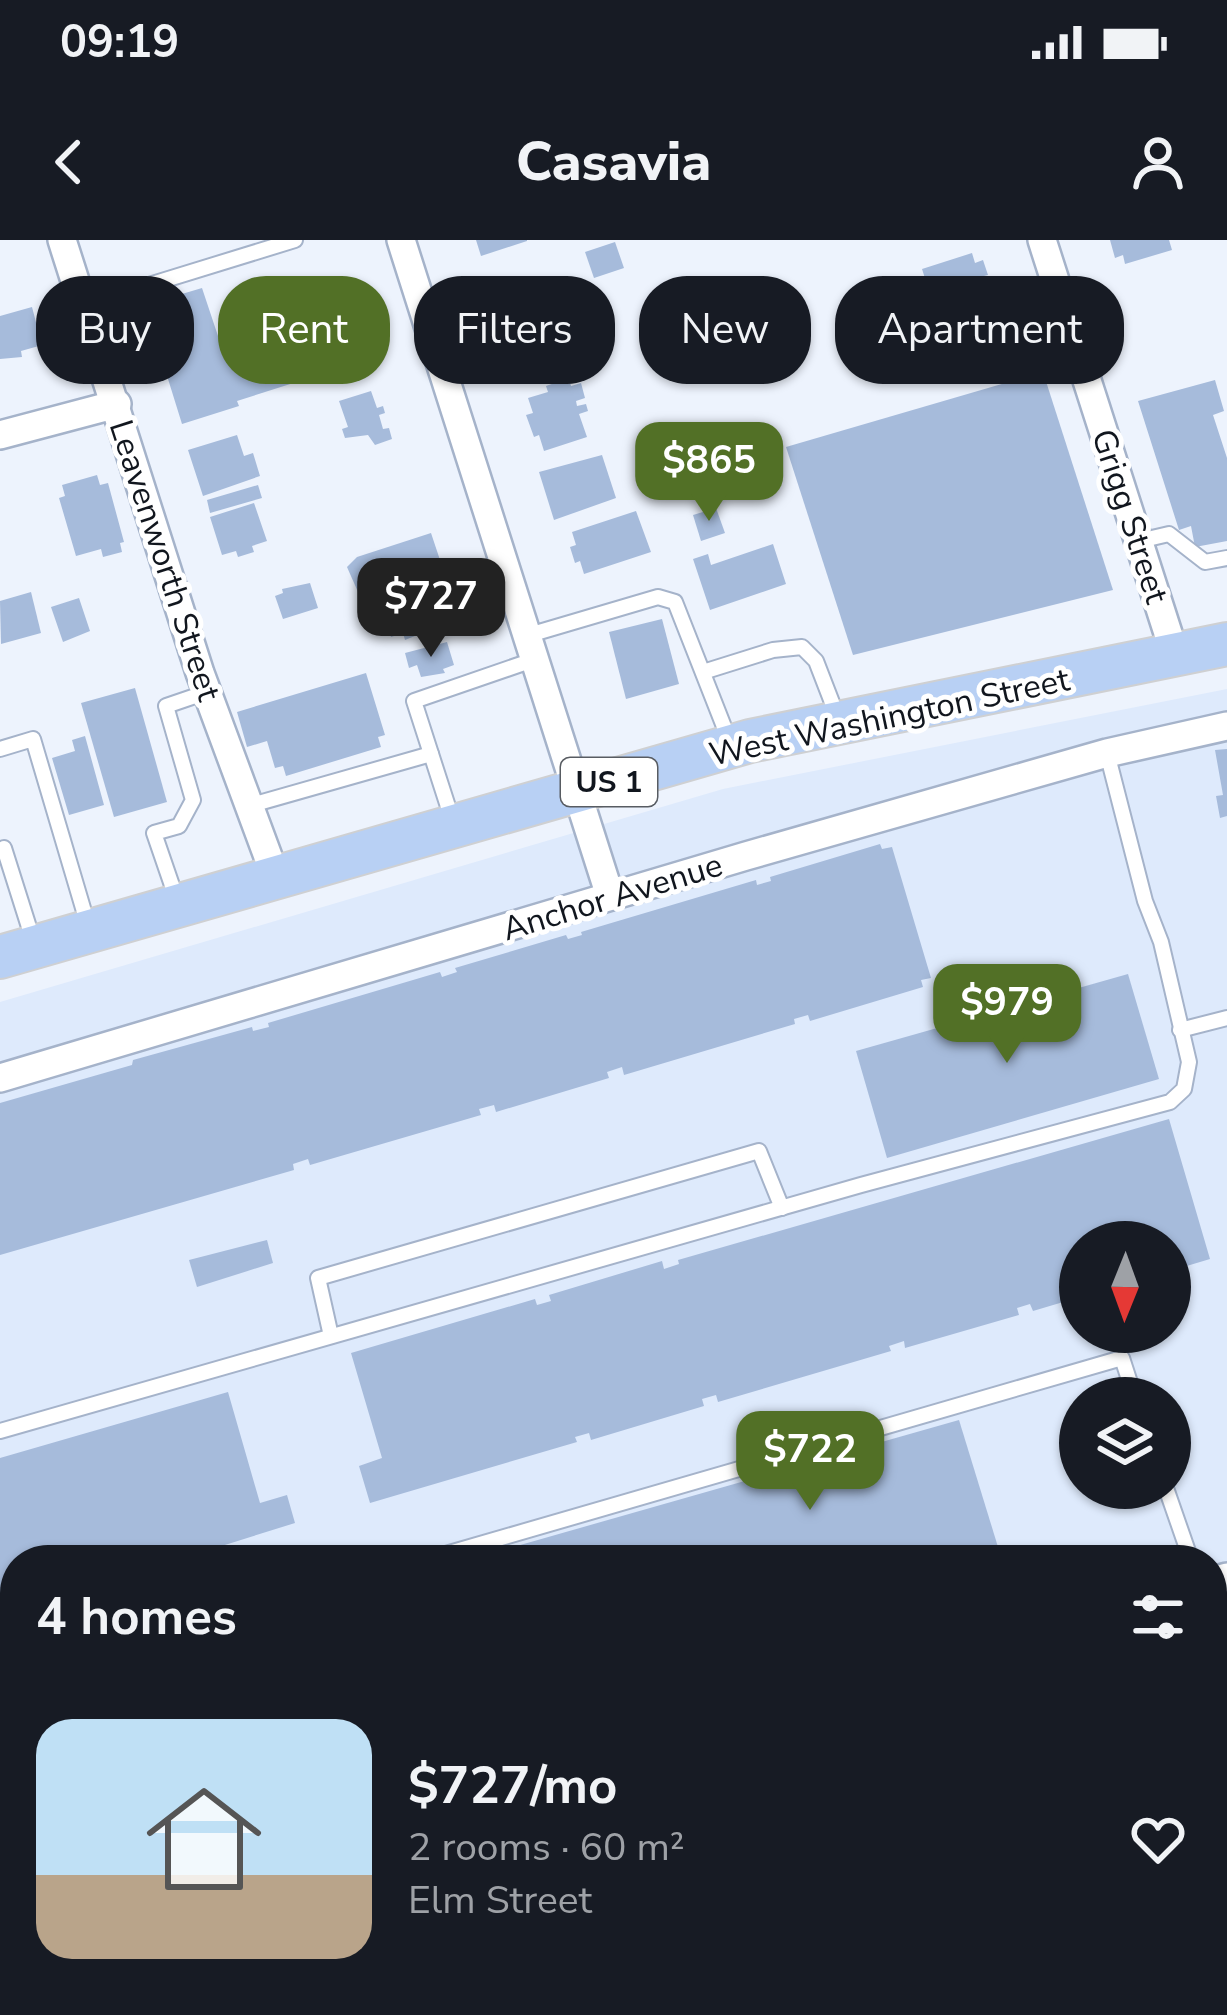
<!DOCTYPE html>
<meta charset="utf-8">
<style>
body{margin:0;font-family:"Nunito Sans",sans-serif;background:#20242c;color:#f1f3f6;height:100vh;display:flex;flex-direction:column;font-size:45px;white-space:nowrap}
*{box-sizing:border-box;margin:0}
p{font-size:39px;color:#9ea1a6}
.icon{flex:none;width:66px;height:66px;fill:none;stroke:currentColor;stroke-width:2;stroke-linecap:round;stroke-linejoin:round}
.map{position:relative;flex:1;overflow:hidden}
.panel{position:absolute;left:0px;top:1305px;width:1227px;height:471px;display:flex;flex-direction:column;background:#171b24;border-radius:48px 48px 0 0;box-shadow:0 3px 9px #0004}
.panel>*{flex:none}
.guide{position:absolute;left:36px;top:36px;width:1155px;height:108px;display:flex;gap:24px}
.needle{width:78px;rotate:181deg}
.controls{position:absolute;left:1059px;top:981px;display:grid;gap:24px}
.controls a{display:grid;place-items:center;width:132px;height:132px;border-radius:50%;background:#171b24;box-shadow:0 3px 9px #0004;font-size:60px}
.price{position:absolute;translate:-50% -102px;padding:0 27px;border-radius:24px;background:#527026;color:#fff;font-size:39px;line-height:78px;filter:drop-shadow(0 3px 6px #0008)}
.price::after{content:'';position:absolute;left:50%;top:72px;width:36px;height:27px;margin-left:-18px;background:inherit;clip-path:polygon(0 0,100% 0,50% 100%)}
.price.on{background:#222;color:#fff}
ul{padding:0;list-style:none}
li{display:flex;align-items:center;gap:36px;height:300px;padding:0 36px}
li+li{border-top:3px solid #363941}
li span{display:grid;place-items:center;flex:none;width:336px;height:240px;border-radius:36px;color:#555}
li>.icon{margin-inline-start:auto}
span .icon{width:144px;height:144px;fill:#fffc;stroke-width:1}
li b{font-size:51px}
h2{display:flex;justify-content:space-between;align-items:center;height:144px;padding:0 36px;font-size:51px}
.pill{padding:0 42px;border-radius:48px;background:#171b24;box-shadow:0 3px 9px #0004;font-size:42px;line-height:108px}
.pill.on{background:#527026;color:#fff}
.status{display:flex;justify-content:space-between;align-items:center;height:84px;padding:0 60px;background:#171b24;direction:ltr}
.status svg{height:33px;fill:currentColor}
header{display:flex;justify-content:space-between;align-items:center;height:156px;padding:0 36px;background:#171b24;font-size:54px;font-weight:800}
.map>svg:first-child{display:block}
.built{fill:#deeafc;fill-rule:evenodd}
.building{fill:#a6bbdb}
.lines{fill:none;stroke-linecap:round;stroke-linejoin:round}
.service-casing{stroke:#a5b3ca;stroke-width:18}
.minor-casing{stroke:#a5b3ca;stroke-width:32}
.primary-casing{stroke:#cfd0d2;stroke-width:46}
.service{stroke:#fff;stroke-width:14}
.minor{stroke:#fff;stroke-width:27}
.primary{stroke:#b8d0f4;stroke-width:42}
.labels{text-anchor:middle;stroke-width:10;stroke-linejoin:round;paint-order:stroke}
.shield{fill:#fff;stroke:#585c62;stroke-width:3}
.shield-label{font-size:30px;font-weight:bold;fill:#11161e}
.street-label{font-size:33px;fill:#11161e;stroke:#fff}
</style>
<div class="status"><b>09:19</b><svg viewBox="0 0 49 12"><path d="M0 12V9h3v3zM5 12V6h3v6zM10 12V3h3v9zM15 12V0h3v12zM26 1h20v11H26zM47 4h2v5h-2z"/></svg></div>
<header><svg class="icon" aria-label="back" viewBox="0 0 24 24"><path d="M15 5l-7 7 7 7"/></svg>Casavia<svg class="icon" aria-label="person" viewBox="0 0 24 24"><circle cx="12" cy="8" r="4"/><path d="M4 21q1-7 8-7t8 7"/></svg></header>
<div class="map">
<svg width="1227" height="1775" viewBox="0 0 1227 1775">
<rect width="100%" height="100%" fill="#edf3fd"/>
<!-- built -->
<g class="built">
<path d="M 1227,449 L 1227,1358 L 1212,1362 L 1212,1320 L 15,1320 L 15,1704 L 0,1708 L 0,762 L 723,549 ZM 1080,1002 L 1170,1002 L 1170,1092 L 1080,1092 ZM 1080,1158 L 1170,1158 L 1170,1248 L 1080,1248 Z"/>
<polygon points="1227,1680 1227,1775 1043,1775 1070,1761 1212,1761 1212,1687"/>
</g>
<!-- building -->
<g class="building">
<polygon points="476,0 527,0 527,1 481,16"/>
<polygon points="1110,0 1169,0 1172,10 1125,24 1123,15 1115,18"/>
<polygon points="615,2 624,28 594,38 585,12"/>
<polygon points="972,13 975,23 983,20 988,35 980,37 983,47 933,63 922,29"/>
<polygon points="202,48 219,99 344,59 363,121 237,161 239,166 182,184 145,65"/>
<polygon points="32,67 37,86 48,83 53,102 21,111 22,117 0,119 0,76"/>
<polygon points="1043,132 1113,350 853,415 786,207"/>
<polygon points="569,138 571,146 581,143 585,158 576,161 577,166 586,164 588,171 579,174 587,197 544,211 539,195 534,197 526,175 533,173 528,158 548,152 546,146"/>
<polygon points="1215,140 1224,171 1213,175 1227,218 1227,301 1195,307 1191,286 1179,290 1138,161"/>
<polygon points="371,151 377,168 383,166 385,173 379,175 383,189 389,188 392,199 375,205 368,195 345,198 342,189 348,187 339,161"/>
<polygon points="237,195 244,216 253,213 260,236 203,256 188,210"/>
<polygon points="602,215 616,258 554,280 539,232"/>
<polygon points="97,235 100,245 108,243 124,302 120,303 122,312 103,317 101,309 76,316 59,258 65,256 62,245"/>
<polygon points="258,245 262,258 210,273 207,260"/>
<polygon points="254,263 267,301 252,306 254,312 238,317 236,311 222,315 210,277"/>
<polygon points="716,268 725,293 701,301 693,275"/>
<polygon points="636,271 651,312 584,334 580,321 575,323 570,307 576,305 572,292"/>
<polygon points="431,293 442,326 358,352 347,327 357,317"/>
<polygon points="773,304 786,344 710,370 693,319 708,314 711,325"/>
<polygon points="444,340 457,379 405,400 403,393 391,397 389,390 381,392 376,378 382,375 379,367 392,363 389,356"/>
<polygon points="310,343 318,368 283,379 275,356 283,353 282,349"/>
<polygon points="31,352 41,393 1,404 0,361"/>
<polygon points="79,358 90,391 63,402 51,367"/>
<polygon points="662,379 679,444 626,459 609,392"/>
<polygon points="447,402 454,425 443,429 445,433 421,437 417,425 409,428 405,413"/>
<polygon points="366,433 385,495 378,497 381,507 286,536 283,526 275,528 267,501 247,507 237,472"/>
<polygon points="135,448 167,562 114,577 81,463"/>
<polygon points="85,496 104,565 69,575 52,518 75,511 72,500"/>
<polygon points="1227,509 1227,576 1220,578 1216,556 1223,555 1215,510"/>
<polygon points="880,604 882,609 892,607 931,738 921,740 923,747 810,781 808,775 794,779 795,784 624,835 622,827 607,832 609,838 496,872 494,865 479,869 481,875 310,925 308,919 293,924 294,930 0,1015 0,863 132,825 133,820 252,787 253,791 269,787 268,783 440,732 442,737 457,732 455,728 566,695 568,699 582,695 581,692 756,640 757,645 771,641 770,637"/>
<polygon points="1128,734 1159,839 887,918 856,811"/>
<polygon points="1169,879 1210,1019 1170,1031 1170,1002 1080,1002 1080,1057 1033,1071 1030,1064 1017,1068 1019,1075 905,1108 904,1101 889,1106 891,1111 718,1162 716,1155 702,1159 704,1166 591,1200 589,1193 575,1197 577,1202 370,1263 359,1226 382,1218 351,1113 535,1059 537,1065 551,1061 549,1055 662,1021 664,1029 679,1024 678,1020"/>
<polygon points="267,1000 273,1023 197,1047 189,1020"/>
<polygon points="228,1152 260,1263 287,1255 295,1283 177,1320 15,1320 15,1367 0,1372 0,1218"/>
<polygon points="959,1180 1002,1320 472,1320 471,1319"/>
<polygon points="15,1449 15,1659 0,1663 0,1453"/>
</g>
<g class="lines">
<defs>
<g id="service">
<polyline points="139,48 295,0"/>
<polyline points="1139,301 1169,294 1205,322 1227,318"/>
<polyline points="529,395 658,357 675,362 730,502"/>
<polyline points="703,432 773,410 802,407 816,421 838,478"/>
<polyline points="0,509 33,499 88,685"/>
<polyline points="248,566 431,514"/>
<polyline points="452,579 414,461 536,419"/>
<polyline points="4,608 34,703"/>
<polyline points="177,660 154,593 179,586 193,560 166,466 207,452"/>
<polyline points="1180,790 1227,778"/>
<polyline points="331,1096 318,1038 759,911 782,968"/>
<polyline points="0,1191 861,945 1170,862 1184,849 1189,822 1161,702 1145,661 1107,513"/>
<polyline points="1166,1248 1191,1320"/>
<polyline points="425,1320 1122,1118 1135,1158"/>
<polyline points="0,1441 15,1437"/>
<polyline points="355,1761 359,1775"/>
<polyline points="128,1775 177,1761"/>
</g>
<g id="minor">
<polyline points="62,0 200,433 276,638"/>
<polyline points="401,0 610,656"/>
<polyline points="1042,0 1175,415"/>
<polyline points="0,195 117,164"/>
<polyline points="0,838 746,616 1107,513 1227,486"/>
<polyline points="1212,1341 1227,1337"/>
<polyline points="0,1697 15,1692"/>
</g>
<polyline id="primary" points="0,717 750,501 1227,404"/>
</defs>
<!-- service casing -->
<use href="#service" class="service-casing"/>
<!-- minor casing -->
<use href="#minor" class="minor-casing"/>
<!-- primary casing -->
<use href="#primary" class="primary-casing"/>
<!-- service -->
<use href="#service" class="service"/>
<!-- minor -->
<use href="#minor" class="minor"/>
<!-- primary -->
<use href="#primary" class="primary"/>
</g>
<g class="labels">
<!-- shield labels -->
<rect class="shield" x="561" y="518" width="96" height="48" rx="9"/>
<g class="shield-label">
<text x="609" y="552">US 1</text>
</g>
<!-- street labels -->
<g class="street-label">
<text transform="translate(1131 276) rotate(72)" y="12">Grigg Street</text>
<text transform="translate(166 320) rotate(72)" y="12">Leavenworth Street</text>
<text transform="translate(889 476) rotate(-12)" y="12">West Washington Street</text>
<text transform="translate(612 656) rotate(-17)" y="12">Anchor Avenue</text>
</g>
</g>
</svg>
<div class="controls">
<a><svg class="needle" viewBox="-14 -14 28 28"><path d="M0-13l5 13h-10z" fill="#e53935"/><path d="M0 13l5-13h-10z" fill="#9ea1a6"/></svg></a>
<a><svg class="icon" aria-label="layers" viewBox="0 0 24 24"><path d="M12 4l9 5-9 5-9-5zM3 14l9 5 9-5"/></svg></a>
</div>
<b class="price" style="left:709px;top:284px">$865</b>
<b class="price on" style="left:431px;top:420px">$727</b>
<b class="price" style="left:1007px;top:826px">$979</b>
<b class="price" style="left:810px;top:1273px">$722</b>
<div class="guide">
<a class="pill">Buy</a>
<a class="pill on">Rent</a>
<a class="pill">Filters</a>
<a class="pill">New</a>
<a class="pill">Apartment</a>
</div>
<section class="panel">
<h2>4 homes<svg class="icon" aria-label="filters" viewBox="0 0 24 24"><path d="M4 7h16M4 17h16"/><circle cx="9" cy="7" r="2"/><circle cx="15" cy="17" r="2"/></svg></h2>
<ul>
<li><span style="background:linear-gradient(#bfe0f5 65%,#b9a48a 0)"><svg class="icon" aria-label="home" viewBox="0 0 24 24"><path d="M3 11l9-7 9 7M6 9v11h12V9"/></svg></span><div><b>$727/mo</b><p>2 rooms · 60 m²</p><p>Elm Street</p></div><svg class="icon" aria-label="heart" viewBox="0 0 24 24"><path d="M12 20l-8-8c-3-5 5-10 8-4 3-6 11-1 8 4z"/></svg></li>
</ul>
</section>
</div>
